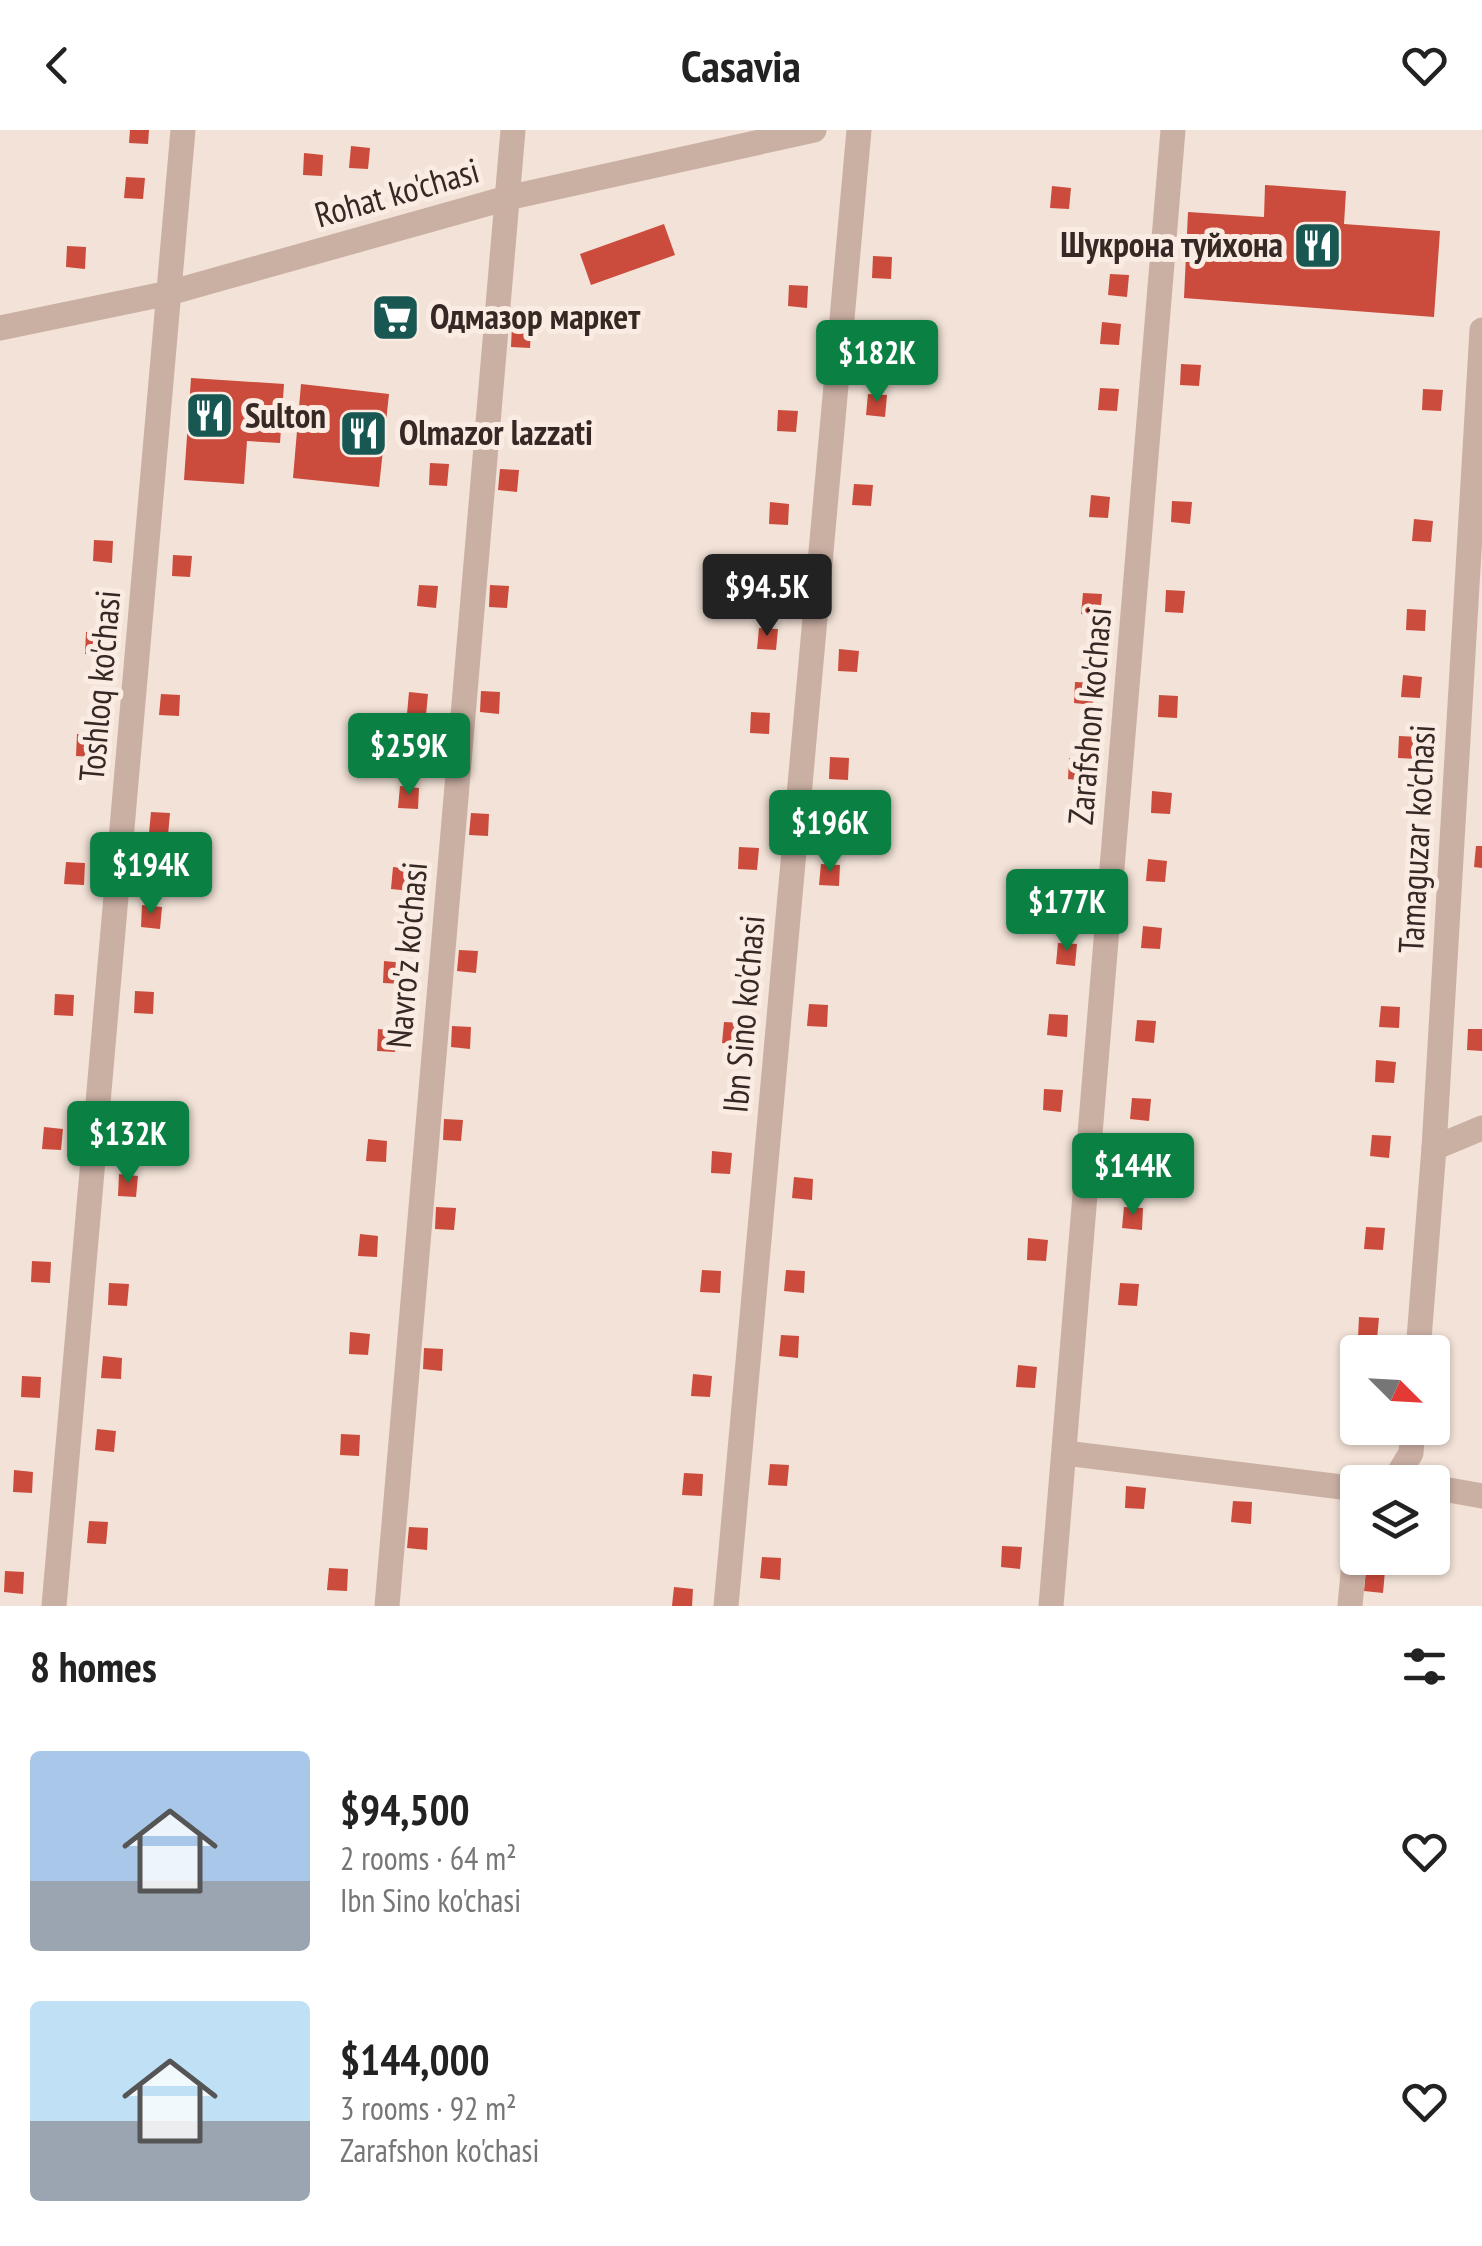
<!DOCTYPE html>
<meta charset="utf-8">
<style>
body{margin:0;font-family:"PT Sans Narrow",sans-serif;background:#f2f2f2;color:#222;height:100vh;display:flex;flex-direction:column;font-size:38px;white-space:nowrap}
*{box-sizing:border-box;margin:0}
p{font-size:32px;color:#767676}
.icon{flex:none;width:55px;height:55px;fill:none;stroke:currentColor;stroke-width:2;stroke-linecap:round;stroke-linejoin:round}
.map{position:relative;height:1476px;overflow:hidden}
.panel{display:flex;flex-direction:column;background:#fff;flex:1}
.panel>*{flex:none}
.needle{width:65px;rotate:114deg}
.tools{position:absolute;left:1340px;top:1205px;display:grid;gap:20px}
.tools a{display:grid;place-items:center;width:110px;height:110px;border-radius:10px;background:#fff;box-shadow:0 2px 8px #0004;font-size:50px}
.price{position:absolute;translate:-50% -85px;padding:0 22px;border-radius:10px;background:#0b8043;color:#fff;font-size:32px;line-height:65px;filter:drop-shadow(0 2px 5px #0008)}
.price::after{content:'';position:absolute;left:50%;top:60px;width:30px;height:22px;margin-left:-15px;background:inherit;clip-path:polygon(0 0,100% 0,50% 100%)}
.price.selected{background:#222;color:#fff}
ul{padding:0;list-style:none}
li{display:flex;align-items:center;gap:30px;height:250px;padding:0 30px}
li span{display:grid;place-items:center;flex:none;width:280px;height:200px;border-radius:10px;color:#555}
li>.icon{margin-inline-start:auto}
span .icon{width:120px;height:120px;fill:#fffc;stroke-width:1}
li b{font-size:42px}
h2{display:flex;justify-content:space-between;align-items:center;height:120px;padding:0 30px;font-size:42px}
header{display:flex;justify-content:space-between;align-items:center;height:130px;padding:0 30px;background:#fff;font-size:45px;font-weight:700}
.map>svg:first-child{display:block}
.building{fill:#cb4b3c}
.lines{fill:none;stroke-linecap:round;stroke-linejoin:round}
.minor{stroke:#caafa3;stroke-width:25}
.tertiary{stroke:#caafa3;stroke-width:25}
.labels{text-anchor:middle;stroke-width:10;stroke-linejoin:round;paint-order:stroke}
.street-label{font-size:35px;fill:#352825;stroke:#faece3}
.poi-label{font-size:35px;font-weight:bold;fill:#352825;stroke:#faece3;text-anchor:start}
</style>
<header><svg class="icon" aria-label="back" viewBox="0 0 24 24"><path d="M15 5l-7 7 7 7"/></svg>Casavia<svg class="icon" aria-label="heart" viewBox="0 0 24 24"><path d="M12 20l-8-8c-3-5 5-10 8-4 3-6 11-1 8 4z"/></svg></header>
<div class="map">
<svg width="1482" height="1476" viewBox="0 0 1482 1476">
<rect width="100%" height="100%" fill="#f2e2d7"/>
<!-- building -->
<g class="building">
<polygon points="130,0 149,0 148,14 129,13"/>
<polygon points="351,16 370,18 368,39 349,38"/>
<polygon points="304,23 323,25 322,46 303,45"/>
<polygon points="126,47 145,48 143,69 124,68"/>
<polygon points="1265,55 1346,61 1344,94 1440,101 1434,187 1184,168 1188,82 1264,87"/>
<polygon points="1052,56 1071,58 1069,79 1050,78"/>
<polygon points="664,94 675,125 591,155 580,124"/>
<polygon points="67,116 86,117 85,139 66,137"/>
<polygon points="873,126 892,127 891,149 872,148"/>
<polygon points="1110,144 1129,145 1127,167 1108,165"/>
<polygon points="789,155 808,156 807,178 788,176"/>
<polygon points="1102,192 1121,194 1119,215 1100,214"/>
<polygon points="512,195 531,197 530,218 511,217"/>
<polygon points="1181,234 1201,235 1199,256 1180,255"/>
<polygon points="191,248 284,254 280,313 247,311 244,354 184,350"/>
<polygon points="301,254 389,264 379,357 293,348"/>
<polygon points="1100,258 1119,259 1117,281 1098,280"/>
<polygon points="1423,259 1443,260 1441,281 1422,280"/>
<polygon points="868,264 887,265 885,287 866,285"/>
<polygon points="778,280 798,281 796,302 777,301"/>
<polygon points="430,333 449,334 447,356 429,355"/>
<polygon points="500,339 519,340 517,362 498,360"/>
<polygon points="854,354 873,355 871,376 852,375"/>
<polygon points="1091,365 1110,367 1108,388 1089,387"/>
<polygon points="1172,371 1192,372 1190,394 1171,392"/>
<polygon points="770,372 789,374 788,395 769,394"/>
<polygon points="1414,389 1433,391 1431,412 1412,411"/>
<polygon points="94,410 113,411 112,433 93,431"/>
<polygon points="173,425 192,426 190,447 172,446"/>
<polygon points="419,455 438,456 436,478 417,476"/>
<polygon points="490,455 509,456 507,478 489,477"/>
<polygon points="1166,460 1185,461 1183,483 1165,482"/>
<polygon points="1083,463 1102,464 1100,486 1081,484"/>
<polygon points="1407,479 1426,480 1425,501 1406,500"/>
<polygon points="759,498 778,499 776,520 757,519"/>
<polygon points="86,502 105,504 104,525 85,524"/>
<polygon points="839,519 859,521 857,542 838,541"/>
<polygon points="1403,545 1422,547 1420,568 1401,567"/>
<polygon points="1075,552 1094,553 1093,575 1074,573"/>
<polygon points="481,561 500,562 499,584 480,582"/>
<polygon points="409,562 428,564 426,585 407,584"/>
<polygon points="161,564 180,565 179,586 159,585"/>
<polygon points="1159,565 1178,566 1177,588 1158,587"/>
<polygon points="751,582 770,583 769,604 750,603"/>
<polygon points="77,604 96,606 95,627 76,626"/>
<polygon points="1399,606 1419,607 1417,629 1398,628"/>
<polygon points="830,627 849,628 848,650 829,649"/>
<polygon points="1069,628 1088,629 1086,651 1068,649"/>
<polygon points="400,656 419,658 418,679 398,678"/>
<polygon points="1152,661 1172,663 1170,684 1151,683"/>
<polygon points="151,682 170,683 168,705 149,703"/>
<polygon points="471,683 489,684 488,706 469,705"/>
<polygon points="1476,716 1482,716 1482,738 1474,737"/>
<polygon points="739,717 759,718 757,740 738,739"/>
<polygon points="1148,729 1167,731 1165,752 1146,751"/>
<polygon points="66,732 85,733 84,755 64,754"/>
<polygon points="821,734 840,735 839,756 819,755"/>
<polygon points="393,737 412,739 411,761 391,759"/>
<polygon points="1059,747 1078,749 1077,771 1058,769"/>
<polygon points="142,775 162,777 160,799 141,797"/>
<polygon points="1143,796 1162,798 1160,819 1141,818"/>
<polygon points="1058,813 1077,814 1075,836 1056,834"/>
<polygon points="459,820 478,821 476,843 457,841"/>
<polygon points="384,831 404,833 402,854 383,853"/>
<polygon points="135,861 154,862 153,884 134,883"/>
<polygon points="55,864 74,865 73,886 54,885"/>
<polygon points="809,874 828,875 827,897 807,896"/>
<polygon points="1381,876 1400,877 1399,898 1379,897"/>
<polygon points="1049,884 1068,885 1067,907 1047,905"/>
<polygon points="1137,890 1156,891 1154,913 1135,911"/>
<polygon points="724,892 743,893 742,915 722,913"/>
<polygon points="452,896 471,897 470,919 451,917"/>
<polygon points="378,899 397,901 395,922 377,921"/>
<polygon points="1468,899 1482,899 1482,921 1467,920"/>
<polygon points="1376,930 1396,932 1394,953 1375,952"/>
<polygon points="1044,959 1063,960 1061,982 1043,980"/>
<polygon points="1132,968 1151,969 1149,991 1130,989"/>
<polygon points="125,972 144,974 143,995 124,994"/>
<polygon points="444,989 463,990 461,1011 443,1010"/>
<polygon points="44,997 63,999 61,1020 42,1019"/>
<polygon points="1372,1005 1391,1006 1389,1028 1370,1026"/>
<polygon points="368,1009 387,1011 386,1032 366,1031"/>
<polygon points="712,1021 732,1023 730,1044 711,1043"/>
<polygon points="119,1044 138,1046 136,1067 118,1066"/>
<polygon points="794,1047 813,1049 812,1070 792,1068"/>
<polygon points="436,1077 456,1078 454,1100 435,1099"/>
<polygon points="1124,1077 1143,1078 1142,1100 1122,1098"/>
<polygon points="1366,1097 1385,1098 1383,1120 1364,1119"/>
<polygon points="360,1104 378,1106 377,1127 358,1126"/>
<polygon points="1028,1108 1048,1110 1046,1131 1027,1130"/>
<polygon points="32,1131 51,1132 50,1153 31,1152"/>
<polygon points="702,1140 721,1141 720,1163 700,1162"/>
<polygon points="786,1140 805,1141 804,1163 784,1161"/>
<polygon points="109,1153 129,1154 127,1176 108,1175"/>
<polygon points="1120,1153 1139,1154 1137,1176 1118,1175"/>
<polygon points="1359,1187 1379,1188 1377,1209 1358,1208"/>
<polygon points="350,1202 370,1204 368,1225 349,1224"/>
<polygon points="781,1205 799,1206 798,1228 779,1226"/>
<polygon points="424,1218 443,1219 442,1241 423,1239"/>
<polygon points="103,1226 122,1228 121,1249 101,1248"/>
<polygon points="1018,1235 1037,1237 1035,1258 1016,1257"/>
<polygon points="693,1244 712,1246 710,1267 691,1266"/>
<polygon points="22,1246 41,1247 40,1268 21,1267"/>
<polygon points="1353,1282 1358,1282 1358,1298 1371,1298 1370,1305 1351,1303"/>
<polygon points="97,1299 116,1301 114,1322 95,1320"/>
<polygon points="341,1304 360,1305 359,1326 340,1325"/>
<polygon points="770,1334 789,1335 787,1356 768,1355"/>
<polygon points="14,1340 33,1342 32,1363 13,1362"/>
<polygon points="684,1343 703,1344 702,1366 682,1365"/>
<polygon points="1126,1356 1146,1358 1144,1379 1125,1378"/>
<polygon points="1233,1371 1252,1372 1251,1394 1231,1392"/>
<polygon points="89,1391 108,1392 106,1414 87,1413"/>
<polygon points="409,1397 428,1398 427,1420 407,1418"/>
<polygon points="1002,1416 1022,1417 1020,1439 1001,1437"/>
<polygon points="762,1427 781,1428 780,1450 760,1448"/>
<polygon points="329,1438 348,1439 347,1461 327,1460"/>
<polygon points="1366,1440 1385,1441 1383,1463 1364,1461"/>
<polygon points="5,1441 24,1442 23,1464 4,1462"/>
<polygon points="674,1457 693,1459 692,1476 672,1476"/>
</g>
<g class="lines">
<!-- minor -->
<g class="minor">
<polyline points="1434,1018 1482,998"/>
<polyline points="1418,1222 1434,1018 1482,200"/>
<polyline points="1065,1323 1358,1359"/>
<polyline points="1388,1352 1394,1351 1411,1323 1413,1298"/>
<polyline points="1432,1357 1482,1366"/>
<polyline points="54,1476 183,0"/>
<polyline points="387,1476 513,0"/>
<polyline points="726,1476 859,0"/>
<polyline points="1051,1476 1173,0"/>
<polyline points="1350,1476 1358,1389"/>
</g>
<!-- tertiary -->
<polyline class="tertiary" points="0,198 169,163 507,68 814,0"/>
</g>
<!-- icons -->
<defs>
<symbol id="restaurant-square" viewBox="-11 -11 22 22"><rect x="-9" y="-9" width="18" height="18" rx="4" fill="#195753" stroke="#faece3"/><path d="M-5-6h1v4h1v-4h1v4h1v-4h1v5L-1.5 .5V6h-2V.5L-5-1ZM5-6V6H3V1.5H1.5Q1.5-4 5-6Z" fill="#fff"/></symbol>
<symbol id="supermarket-square" viewBox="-11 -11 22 22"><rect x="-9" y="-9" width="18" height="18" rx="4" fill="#195753" stroke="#faece3"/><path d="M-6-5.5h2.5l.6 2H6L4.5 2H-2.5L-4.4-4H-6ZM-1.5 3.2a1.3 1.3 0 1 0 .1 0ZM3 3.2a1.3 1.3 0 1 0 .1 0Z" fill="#fff"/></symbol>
</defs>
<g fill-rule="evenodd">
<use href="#restaurant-square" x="1290" y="88" width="55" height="55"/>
<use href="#supermarket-square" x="368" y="160" width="55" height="55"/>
<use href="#restaurant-square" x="182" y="258" width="55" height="55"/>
<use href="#restaurant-square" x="336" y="276" width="55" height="55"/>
</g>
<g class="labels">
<!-- street labels -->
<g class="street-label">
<text transform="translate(397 63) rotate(-16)" y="12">Rohat ko'chasi</text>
<text transform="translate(100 556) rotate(-85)" y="12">Toshloq ko'chasi</text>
<text transform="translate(1090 586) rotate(-85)" y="12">Zarafshon ko'chasi</text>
<text transform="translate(1417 709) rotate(-87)" y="12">Tamaguzar ko'chasi</text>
<text transform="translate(407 825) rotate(-85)" y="12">Navro'z ko'chasi</text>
<text transform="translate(744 884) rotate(-85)" y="12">Ibn Sino ko'chasi</text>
</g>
<!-- poi labels -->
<g class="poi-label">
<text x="1283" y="127" text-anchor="end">Шукрона туйхона</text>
<text x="430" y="199">Одмазор маркет</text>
<text x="245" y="298">Sulton</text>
<text x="399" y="315">Olmazor lazzati</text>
</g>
</g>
</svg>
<div class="tools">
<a><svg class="needle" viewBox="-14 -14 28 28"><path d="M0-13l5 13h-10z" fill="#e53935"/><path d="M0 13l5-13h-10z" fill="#767676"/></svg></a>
<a><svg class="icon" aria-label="layers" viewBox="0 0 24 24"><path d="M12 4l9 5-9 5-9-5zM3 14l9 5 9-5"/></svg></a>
</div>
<b class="price" style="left:877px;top:275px">$182K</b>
<b class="price selected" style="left:767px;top:509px">$94.5K</b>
<b class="price" style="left:409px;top:668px">$259K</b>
<b class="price" style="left:830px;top:745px">$196K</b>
<b class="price" style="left:151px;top:787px">$194K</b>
<b class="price" style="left:1067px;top:824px">$177K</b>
<b class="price" style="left:128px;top:1056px">$132K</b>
<b class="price" style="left:1133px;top:1088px">$144K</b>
</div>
<section class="panel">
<h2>8 homes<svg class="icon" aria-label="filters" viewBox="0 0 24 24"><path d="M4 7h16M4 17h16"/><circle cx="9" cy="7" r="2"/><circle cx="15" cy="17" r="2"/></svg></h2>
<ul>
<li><span style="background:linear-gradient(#a9c7e8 65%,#9aa5b1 0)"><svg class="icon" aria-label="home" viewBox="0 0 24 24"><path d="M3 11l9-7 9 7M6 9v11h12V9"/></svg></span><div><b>$94,500</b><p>2 rooms · 64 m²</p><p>Ibn Sino ko'chasi</p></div><svg class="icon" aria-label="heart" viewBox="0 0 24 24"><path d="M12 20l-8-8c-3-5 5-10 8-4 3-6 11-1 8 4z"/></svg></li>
<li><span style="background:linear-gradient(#bfe0f5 60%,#9aa5b1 0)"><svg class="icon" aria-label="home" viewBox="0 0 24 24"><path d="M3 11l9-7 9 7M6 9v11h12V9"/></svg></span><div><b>$144,000</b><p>3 rooms · 92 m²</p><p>Zarafshon ko'chasi</p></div><svg class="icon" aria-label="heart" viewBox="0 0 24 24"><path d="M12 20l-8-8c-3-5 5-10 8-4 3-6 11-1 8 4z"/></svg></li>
</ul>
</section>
